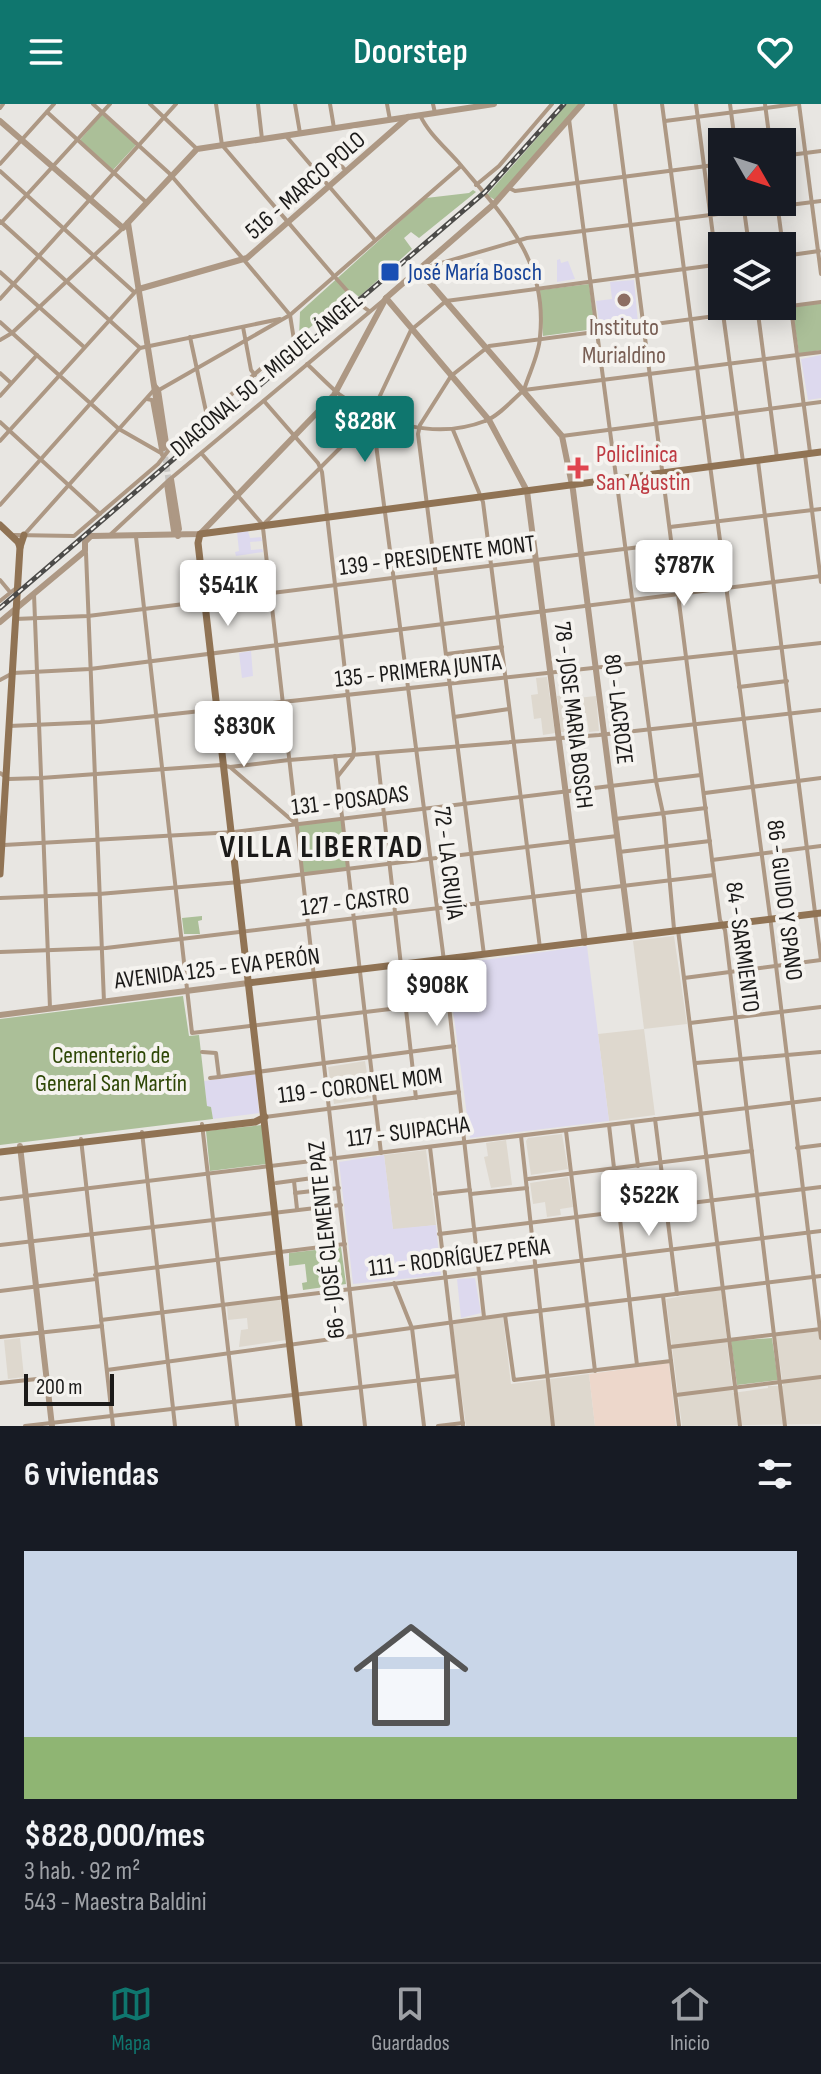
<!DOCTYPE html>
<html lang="es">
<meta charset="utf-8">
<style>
body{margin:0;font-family:"Sofia Sans Condensed",sans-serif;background:#242831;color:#f1f3f6;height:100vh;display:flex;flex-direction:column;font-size:30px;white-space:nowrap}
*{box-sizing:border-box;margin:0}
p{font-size:26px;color:#9ea1a6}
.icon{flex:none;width:44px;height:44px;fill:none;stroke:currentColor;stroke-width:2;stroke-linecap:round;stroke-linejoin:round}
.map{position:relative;height:1322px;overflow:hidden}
.details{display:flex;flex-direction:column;background:#171b24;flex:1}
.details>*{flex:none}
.needle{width:52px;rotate:129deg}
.fabs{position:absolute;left:708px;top:24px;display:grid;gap:16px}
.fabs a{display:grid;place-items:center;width:88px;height:88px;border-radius:0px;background:#171b24;box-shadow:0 4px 20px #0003;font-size:40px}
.scale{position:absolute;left:24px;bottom:20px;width:90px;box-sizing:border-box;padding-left:8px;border:4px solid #1b1a19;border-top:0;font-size:22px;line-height:28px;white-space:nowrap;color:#1b1a19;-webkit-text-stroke:6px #f5f3ef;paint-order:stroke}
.price{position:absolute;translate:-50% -68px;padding:0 18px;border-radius:8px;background:#fff;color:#222;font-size:26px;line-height:52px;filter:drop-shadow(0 2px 4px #0008)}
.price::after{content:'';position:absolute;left:50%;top:48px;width:24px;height:18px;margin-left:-12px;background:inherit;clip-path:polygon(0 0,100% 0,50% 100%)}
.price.current{background:#0f766e;color:#fff}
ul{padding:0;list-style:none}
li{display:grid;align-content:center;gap:16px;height:424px;padding:0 24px}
li span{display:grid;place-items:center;height:248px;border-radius:0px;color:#555}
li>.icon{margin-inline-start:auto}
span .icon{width:144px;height:144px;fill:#fffc;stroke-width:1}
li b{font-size:34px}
h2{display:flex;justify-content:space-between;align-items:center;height:96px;padding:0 24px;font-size:34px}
header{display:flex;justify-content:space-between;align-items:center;height:104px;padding:0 24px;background:#0f766e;color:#fff;font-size:36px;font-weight:600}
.tabs{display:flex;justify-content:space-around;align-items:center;height:112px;border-top:2px solid #363941;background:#171b24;font-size:22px;color:#9ea1a6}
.tabs a{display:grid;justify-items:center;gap:4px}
.tabs .current{color:#0f766e}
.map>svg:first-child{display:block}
.built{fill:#ded8ce}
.education{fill:#ddd9ee}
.medical{fill:#edd7cb}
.green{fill:#abbf98}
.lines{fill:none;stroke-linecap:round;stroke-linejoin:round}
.tertiary-tunnel{stroke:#c9c7c4;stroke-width:6;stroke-dasharray:6 3;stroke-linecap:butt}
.minor{stroke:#ad9884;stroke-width:4}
.tertiary{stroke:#ad9884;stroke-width:6}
.secondary{stroke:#907354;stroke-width:7}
.rail-casing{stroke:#4c4b49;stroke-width:5}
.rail{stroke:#f5f3ef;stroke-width:2;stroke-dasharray:6;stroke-linecap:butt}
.transit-dot{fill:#1a4fb4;stroke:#f5f3ef;stroke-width:3}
.education-dot{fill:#8d6e63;stroke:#f5f3ef;stroke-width:3}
.health-dot{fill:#e0444e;stroke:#f5f3ef;stroke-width:3}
.labels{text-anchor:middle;stroke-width:8;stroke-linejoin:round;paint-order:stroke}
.street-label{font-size:24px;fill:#1b1a19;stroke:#f5f3ef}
.transit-label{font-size:24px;fill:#164399;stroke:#f5f3ef;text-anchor:start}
.education-label{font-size:24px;fill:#785e54;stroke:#f5f3ef}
.health-label{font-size:24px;fill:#be3a42;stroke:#f5f3ef;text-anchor:start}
.park-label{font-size:24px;fill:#2e4706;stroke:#f5f3ef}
.district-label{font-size:32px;font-weight:bold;letter-spacing:2px;fill:#1b1a19;stroke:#f5f3ef}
</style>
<header><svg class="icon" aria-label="menu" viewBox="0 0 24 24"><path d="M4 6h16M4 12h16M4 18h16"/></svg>Doorstep<svg class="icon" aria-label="heart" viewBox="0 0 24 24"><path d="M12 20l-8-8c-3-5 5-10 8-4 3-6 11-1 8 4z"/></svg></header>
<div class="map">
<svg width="821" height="1322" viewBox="0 0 821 1322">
<rect width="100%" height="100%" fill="#e8e6e2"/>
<!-- built -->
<g class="built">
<polygon points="547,573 555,629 543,631 541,614 534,615 531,591 538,590 536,574"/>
<polygon points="576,590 577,594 596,592 599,627 589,628 586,609 583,610 585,628 561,628 557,592"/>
<polygon points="674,832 687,920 644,925 655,1011 609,1017 598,930 644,925 633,837"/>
<polygon points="365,957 371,994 334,1000 328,963"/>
<polygon points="562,1030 568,1065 531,1071 526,1037 528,1034"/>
<polygon points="506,1036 512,1081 491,1084 484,1053 488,1052 486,1039"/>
<polygon points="426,1046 436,1121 393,1126 384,1051"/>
<polygon points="568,1073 573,1103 560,1105 561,1111 547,1113 545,1098 533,1100 530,1079"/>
<polygon points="721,1185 733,1289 768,1284 768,1282 783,1282 776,1232 821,1227 821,1320 682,1322 666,1195"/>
<polygon points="280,1195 286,1236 239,1243 241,1226 248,1225 247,1214 228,1216 227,1202"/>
<polygon points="503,1213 511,1280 589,1270 595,1322 466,1322 452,1220"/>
<polygon points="20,1234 24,1273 8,1275 4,1236"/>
</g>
<!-- education -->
<g class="education">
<polygon points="560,155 561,159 568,157 575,175 557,178 557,156"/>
<polygon points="634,176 638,219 600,224 596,197 612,195 610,178"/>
<polygon points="821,251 821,294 808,296 801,255"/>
<polygon points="248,427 250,434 261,433 262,437 250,438 251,446 262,445 263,448 236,452 235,448 239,447 237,428"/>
<polygon points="251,547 253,572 242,574 239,549"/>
<polygon points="587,842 609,1017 470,1034 447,861"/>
<polygon points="256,970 259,1009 213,1015 211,1003 207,1003 204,977"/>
<polygon points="384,1051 393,1125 436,1121 441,1171 353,1180 339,1058"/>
<polygon points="475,1174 481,1209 461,1214 457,1175"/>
</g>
<!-- medical -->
<polygon class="medical" points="669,1259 676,1322 595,1322 589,1270"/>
<!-- green -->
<g class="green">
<polygon points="567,0 580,0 495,96 487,91"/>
<polygon points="102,10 136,41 113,66 80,36"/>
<polygon points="473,86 476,88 419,134 411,128 404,134 412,145 359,193 352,187 299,233 300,208 426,94 469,89"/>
<polygon points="589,180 595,225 543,232 540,186"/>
<polygon points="821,199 821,246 799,250 792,203"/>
<polygon points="343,714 348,764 302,770 296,720"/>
<polygon points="202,812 202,816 198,817 200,830 184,830 182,814"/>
<polygon points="479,882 481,899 456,903 454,886"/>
<polygon points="183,892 189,932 199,931 207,1002 211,1003 213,1015 0,1041 0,915"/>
<polygon points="262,1021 267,1060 210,1067 206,1027"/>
<polygon points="341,1143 346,1180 303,1186 302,1179 307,1178 305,1160 289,1162 289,1149"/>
<polygon points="772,1234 778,1276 737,1281 731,1237"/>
</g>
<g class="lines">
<!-- tertiary-tunnel -->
<polyline class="tertiary-tunnel" points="164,344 169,379"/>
<!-- minor -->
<g class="minor">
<polyline points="150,0 197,45"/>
<polyline points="216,0 222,41 334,172 358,199 369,207"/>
<polyline points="258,0 262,35"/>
<polyline points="295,0 300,29"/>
<polyline points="330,0 334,24"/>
<polyline points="387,0 390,16"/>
<polyline points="433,0 435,9"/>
<polyline points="615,0 714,771 720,816 725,826 785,1322"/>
<polyline points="662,0 771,820 821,1234"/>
<polyline points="696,0 722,201"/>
<polyline points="730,0 735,38"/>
<polyline points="765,0 770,38"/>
<polyline points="799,0 821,170"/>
<polyline points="0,4 3,0"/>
<polyline points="47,8 146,98"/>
<path d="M 420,11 C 428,29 446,44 459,59 C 504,113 548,156 540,233 C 539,251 529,269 524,286"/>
<polyline points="569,15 656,677 664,714 674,825"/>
<polyline points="665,17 796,0"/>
<polyline points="286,32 375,136"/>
<polyline points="331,50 346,67"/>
<polyline points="782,52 821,47"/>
<polyline points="0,60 54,0"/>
<polyline points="0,67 134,188"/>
<polyline points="476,81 499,62 552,0"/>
<polyline points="509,84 515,87 722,60"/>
<polyline points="743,98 749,142"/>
<polyline points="777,98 810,348"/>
<polyline points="0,117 140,244"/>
<polyline points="1,119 110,0"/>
<polyline points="784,152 819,147"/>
<polyline points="421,165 527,134 821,97"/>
<polyline points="0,168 84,243"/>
<polyline points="0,195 176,0"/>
<polyline points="722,202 743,358"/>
<polyline points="757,202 777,354"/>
<polyline points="0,218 119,325 161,349"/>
<polyline points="243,223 251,266 255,271"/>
<polyline points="190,233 207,312"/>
<polyline points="0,236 12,229 122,125"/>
<path d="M 307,260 C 318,270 328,281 339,290 C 380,320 436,336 485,317 C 499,312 512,296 524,286 L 821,248"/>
<polyline points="0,269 11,279"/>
<polyline points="154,280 159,286 168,346"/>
<polyline points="159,286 290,211 461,62"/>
<polyline points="0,292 37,251"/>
<polyline points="147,295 152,296 162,351"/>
<polyline points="264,297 318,359 322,368 354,645 353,653 338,672"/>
<polyline points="372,310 443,849 484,1213"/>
<polyline points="0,318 100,410"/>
<polyline points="453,326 483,398 540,844"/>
<polyline points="562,332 821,298"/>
<polyline points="0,337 137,186"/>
<polyline points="202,350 263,421"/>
<polyline points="805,351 821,478"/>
<polyline points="758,357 821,856"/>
<polyline points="172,375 180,425 178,429"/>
<polyline points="166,380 173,427 176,430"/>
<polyline points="0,401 140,244 280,215"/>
<polyline points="265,419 369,315 411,226 446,197 722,160"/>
<polyline points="670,423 821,405"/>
<polyline points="263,424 365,1322"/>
<polyline points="14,431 74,432 158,360 172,342 294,236 290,211 244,156 169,69 93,0"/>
<polyline points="24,431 153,287"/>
<polyline points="110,431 169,376 385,195"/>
<polyline points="136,433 192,929 448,898"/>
<polyline points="86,449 104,898"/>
<polyline points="0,476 10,488"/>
<polyline points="34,490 50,904"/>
<polyline points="0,497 15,485"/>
<polyline points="15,515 88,512 672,439"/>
<polyline points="447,550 502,543"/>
<polyline points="0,576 13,569 90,565 821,472"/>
<polyline points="739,583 787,577"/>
<polyline points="454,613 509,605"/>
<polyline points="9,622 100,618 821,539"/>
<polyline points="377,649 416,994"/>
<polyline points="335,652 381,1049"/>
<polyline points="230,663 295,719"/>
<polyline points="0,669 9,675 41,674 221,661 230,663 289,656 599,631 821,606"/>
<polyline points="705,689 821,674"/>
<polyline points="615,715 706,704"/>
<polyline points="4,741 234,728 701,671"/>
<polyline points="619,748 710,737"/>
<polyline points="712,756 821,742"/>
<polyline points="0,794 99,790 240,778 617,732"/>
<polyline points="678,826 740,1322"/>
<polyline points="0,848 106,844 714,771"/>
<polyline points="484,851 418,330 420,321 451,272 489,242 821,198"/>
<polyline points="684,874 821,856"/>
<polyline points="690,919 821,903"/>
<polyline points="202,948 216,949 219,973 454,942"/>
<polyline points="696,959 821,948"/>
<polyline points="210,974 219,973"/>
<polyline points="265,1013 459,988"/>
<polyline points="655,1015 677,1190"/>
<polyline points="632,1018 638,1062"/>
<polyline points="202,1020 237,1322"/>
<polyline points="609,1021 637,1261"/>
<polyline points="566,1027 595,1267"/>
<polyline points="142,1028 175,1322"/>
<polyline points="521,1032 553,1322"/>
<polyline points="81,1035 113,1322"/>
<polyline points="430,1043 463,1322"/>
<polyline points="797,1044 821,1041"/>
<polyline points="318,1056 321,1086"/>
<polyline points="528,1075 752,1047"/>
<polyline points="294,1077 297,1105"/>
<polyline points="276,1079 320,1073"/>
<polyline points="295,1089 339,1084"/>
<polyline points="435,1090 470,1086"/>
<polyline points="471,1090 527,1084"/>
<polyline points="0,1095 821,995"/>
<polyline points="439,1130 821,1083"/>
<polyline points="0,1141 341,1101"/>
<polyline points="95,1171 345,1140"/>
<polyline points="394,1179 412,1224 424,1322"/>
<polyline points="0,1187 96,1175"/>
<polyline points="663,1192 679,1322"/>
<polyline points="505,1211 514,1276 671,1257"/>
<polyline points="101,1216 821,1127"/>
<polyline points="0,1233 102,1222"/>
<polyline points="670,1243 821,1225"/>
<polyline points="107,1266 505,1211 821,1172"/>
<polyline points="0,1279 46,1274"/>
<polyline points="676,1291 821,1273"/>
<polyline points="25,1322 457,1272"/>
<polyline points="438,1322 463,1319"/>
</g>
<!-- tertiary -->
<g class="tertiary">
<polyline points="0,17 123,124 197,45 494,0"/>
<polyline points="128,119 164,344"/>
<polyline points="418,165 562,332 573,386 630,833"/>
<polyline points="139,185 247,154 408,13"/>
<polyline points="386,194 489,316 527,387 585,839"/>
<polyline points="169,379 178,432"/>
<polyline points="0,518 85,447 85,438 91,432 200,430 334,291 386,194 495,99 582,0"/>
<polyline points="0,911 248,879"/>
<polyline points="20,1042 52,1322"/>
</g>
<!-- secondary -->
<g class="secondary">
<polyline points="0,421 18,438 20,443"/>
<polyline points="0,770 20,443 24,431"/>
<polyline points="248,879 821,809"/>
<polyline points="0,1048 255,1018 265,1013"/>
<polyline points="299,1322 198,439 200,430 821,348"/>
</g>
<defs>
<polyline id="rail" points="0,504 485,88 564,0"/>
</defs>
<!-- rail casing -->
<use href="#rail" class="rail-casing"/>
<!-- rail -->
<use href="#rail" class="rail"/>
</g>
<!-- markers -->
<rect class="transit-dot" x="380" y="158" width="20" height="20" rx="4"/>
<circle class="education-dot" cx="624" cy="196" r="8"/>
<path class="health-dot" d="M574 352h8v8h8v8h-8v8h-8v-8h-8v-8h8z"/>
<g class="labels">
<!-- street labels -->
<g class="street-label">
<text transform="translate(305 81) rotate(-41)" y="8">516 - MARCO POLO</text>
<text transform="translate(266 270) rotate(-40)" y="8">DIAGONAL 50 - MIGUEL ÁNGEL</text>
<text transform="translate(437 451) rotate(-7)" y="8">139 - PRESIDENTE MONT</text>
<text transform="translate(418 566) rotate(-6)" y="8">135 - PRIMERA JUNTA</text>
<text transform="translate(619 605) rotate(83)" y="8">80 - LACROZE</text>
<text transform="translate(574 611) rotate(83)" y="8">78 - JOSE MARIA BOSCH</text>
<text transform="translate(350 696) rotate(-7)" y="8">131 - POSADAS</text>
<text transform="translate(449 759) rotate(83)" y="8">72 - LA CRUJÍA</text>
<text transform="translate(785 796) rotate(83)" y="8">86 - GUIDO Y SPANO</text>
<text transform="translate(355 797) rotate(-7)" y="8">127 - CASTRO</text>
<text transform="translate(743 843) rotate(82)" y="8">84 - SARMIENTO</text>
<text transform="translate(217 864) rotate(-7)" y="8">AVENIDA 125 - EVA PERÓN</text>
<text transform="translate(360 981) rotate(-7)" y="8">119 - CORONEL MOM</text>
<text transform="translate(408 1027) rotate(-7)" y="8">117 - SUIPACHA</text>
<text transform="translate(326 1136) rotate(-96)" y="8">66 - JOSÉ CLEMENTE PAZ</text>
<text transform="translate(459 1153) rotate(-7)" y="8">111 - RODRÍGUEZ PEÑA</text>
</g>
<!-- transit labels -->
<g class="transit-label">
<text x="408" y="176">José María Bosch</text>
</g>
<!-- education labels -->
<g class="education-label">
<text x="624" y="231">Instituto<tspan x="624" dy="28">Murialdino</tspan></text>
</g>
<!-- health labels -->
<g class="health-label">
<text x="596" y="358">Policlinica<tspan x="596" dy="28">San Agustin</tspan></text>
</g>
<!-- park labels -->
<g class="park-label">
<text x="111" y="959">Cementerio de<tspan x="111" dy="28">General San Martín</tspan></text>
</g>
<!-- district labels -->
<g class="district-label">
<text x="322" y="753">VILLA LIBERTAD</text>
</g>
</g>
</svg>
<div class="fabs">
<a><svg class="needle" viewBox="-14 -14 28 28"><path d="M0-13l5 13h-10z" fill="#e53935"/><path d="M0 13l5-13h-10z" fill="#9ea1a6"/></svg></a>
<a><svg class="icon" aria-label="layers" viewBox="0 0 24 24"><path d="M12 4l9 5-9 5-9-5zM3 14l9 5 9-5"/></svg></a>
</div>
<div class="scale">200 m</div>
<b class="price current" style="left:365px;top:360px">$828K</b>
<b class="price" style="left:684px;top:504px">$787K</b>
<b class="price" style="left:228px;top:524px">$541K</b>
<b class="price" style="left:244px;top:665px">$830K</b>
<b class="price" style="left:437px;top:924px">$908K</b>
<b class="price" style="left:649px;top:1134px">$522K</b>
</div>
<section class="details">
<h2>6 viviendas<svg class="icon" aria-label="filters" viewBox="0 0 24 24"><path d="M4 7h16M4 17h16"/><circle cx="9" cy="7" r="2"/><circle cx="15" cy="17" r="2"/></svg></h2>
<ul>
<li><span style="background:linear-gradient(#c9d6e8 75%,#8fb573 0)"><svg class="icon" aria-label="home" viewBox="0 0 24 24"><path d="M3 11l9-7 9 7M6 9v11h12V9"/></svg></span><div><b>$828,000/mes</b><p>3 hab. · 92 m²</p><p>543 - Maestra Baldini</p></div></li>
</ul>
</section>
<nav class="tabs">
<a class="current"><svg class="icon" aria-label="map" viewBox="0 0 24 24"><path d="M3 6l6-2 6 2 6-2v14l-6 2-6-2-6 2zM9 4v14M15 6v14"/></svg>Mapa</a>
<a><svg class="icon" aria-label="saved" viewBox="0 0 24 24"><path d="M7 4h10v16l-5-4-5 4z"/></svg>Guardados</a>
<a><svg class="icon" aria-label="home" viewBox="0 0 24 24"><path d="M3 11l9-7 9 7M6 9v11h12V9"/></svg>Inicio</a>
</nav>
